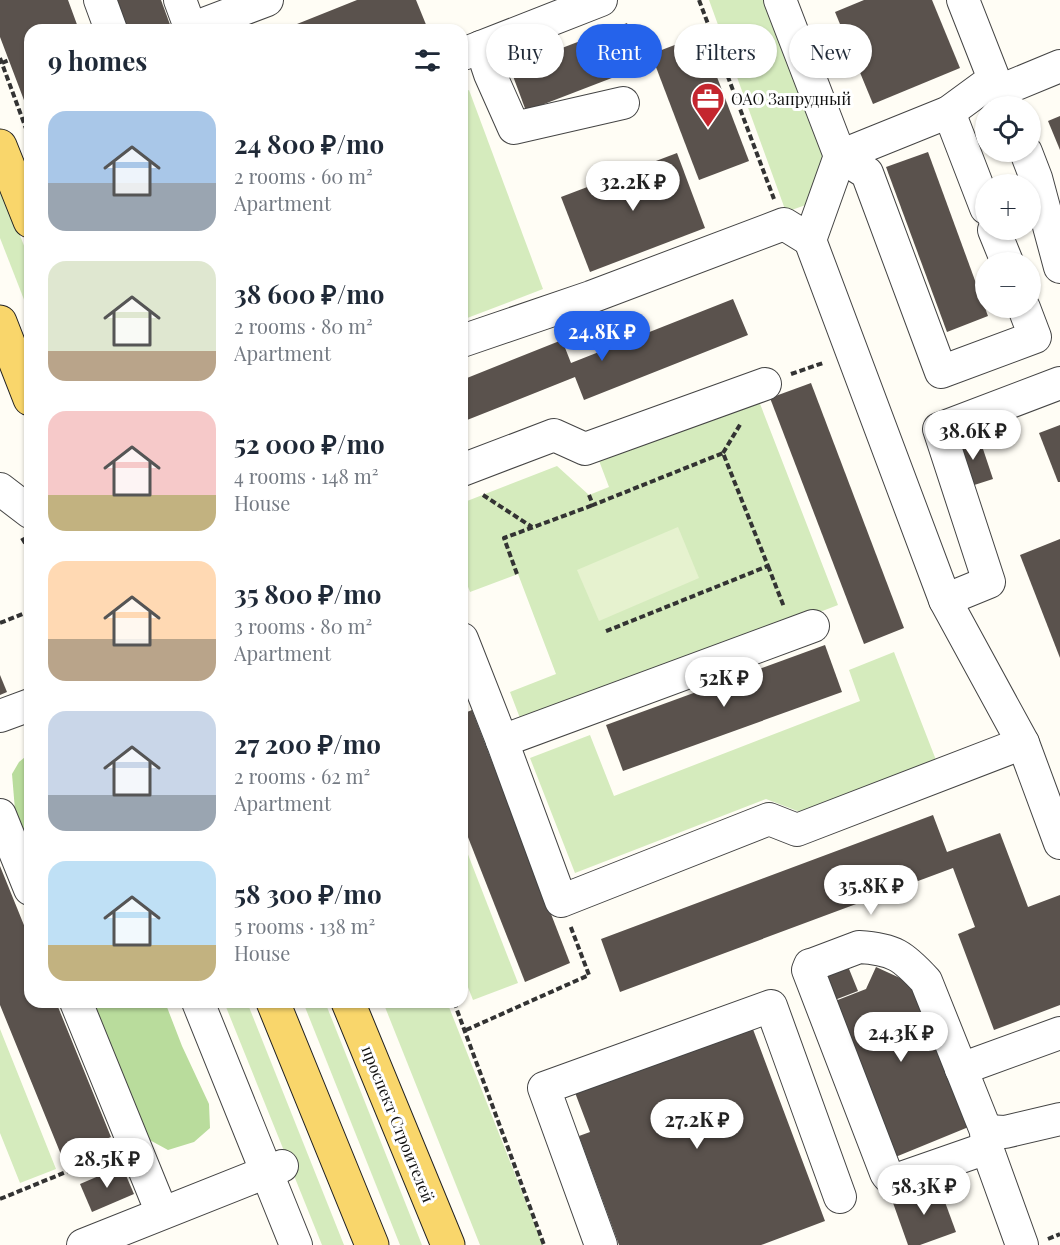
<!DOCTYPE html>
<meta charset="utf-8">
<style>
body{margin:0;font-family:"Playfair Display",serif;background:#f2f2f3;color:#1f2937;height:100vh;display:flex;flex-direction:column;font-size:22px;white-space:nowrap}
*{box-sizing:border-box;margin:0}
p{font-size:20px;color:#747a83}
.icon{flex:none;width:33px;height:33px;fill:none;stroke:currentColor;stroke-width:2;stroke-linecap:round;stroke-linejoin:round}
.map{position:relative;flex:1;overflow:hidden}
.drawer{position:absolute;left:24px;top:24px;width:444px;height:984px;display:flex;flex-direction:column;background:#fff;border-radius:18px;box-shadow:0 2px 4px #0004}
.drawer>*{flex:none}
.guide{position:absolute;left:486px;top:24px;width:483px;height:54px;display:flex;gap:12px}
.fabs{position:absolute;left:975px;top:96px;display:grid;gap:12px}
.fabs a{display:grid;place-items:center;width:66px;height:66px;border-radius:50%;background:#fff;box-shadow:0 2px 4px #0004;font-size:30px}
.price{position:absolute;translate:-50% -51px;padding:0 14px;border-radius:21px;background:#fff;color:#222;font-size:20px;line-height:39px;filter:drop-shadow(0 2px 3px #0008)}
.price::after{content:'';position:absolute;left:50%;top:36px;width:18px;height:14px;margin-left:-9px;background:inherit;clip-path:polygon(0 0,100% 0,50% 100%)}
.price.on{background:#2563eb;color:#fff}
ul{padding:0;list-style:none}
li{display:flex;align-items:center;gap:18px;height:150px;padding:0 24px}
li span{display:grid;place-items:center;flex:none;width:168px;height:120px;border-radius:18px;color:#555}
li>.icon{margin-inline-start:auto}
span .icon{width:72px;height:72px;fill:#fffc;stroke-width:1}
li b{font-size:26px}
h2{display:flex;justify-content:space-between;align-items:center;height:72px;padding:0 24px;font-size:26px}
.pill{padding:0 21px;border-radius:27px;background:#fff;box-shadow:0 2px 4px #0004;font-size:21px;line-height:54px}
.pill.on{background:#2563eb;color:#fff}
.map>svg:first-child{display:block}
.green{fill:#d5ebbd}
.forest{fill:#b9dc9c}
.pitch{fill:#e6f2cf}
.building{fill:#5a524d}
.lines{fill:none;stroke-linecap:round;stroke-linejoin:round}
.minor-casing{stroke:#444;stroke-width:34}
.major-casing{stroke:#222;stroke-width:35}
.path{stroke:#333;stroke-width:4;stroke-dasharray:6 3;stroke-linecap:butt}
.minor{stroke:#fff;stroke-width:32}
.major{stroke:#f9d66b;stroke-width:33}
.labels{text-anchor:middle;stroke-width:6;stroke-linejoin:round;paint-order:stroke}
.poi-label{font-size:16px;fill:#111;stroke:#fff;text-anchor:start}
.street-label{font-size:16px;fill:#111;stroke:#fff}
</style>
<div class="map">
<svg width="1060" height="1245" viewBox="0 0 1060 1245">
<rect width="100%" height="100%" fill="#fffdf5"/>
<!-- green -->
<g class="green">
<polygon points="709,0 770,0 832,157 817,201 786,212"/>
<polygon points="469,90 543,289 462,320 462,93"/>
<polygon points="0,184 30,261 30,315 0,238"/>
<polygon points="757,396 838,605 523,726 510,692 556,674 518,574 470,592 462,571 462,503 557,466 589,495 609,487 598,458"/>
<polygon points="894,652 936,760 800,812 766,799 575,873 530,758 590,735 614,796 860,701 849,670"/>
<polygon points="462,839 518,983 473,1000 462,972"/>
<polygon points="224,1002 247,1002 344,1245 322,1245"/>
<polygon points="303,1002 325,1002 422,1245 400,1245"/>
<polygon points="383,1002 447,1002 543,1245 480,1245"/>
<polygon points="0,1029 56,1169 20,1183 0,1133"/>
</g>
<!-- forest -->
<g class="forest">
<polygon points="30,753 30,847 19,825 15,810 12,774 19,762"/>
<polygon points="85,1002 165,1002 182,1046 209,1104 210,1128 194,1142 168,1150 146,1138"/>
</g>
<!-- pitch -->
<polygon class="pitch" points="678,527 699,578 599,621 577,570"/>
<!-- building -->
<g class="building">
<polygon points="0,0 68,0 79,30 30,30 30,116 0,37"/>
<polygon points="111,0 161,0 172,30 121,30"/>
<polygon points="357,0 416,0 427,27 420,30 282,30"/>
<polygon points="864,0 932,0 960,68 873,104 835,12"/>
<polygon points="627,23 643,66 526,111 510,68"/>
<polygon points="701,35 749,161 699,180 651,54"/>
<polygon points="1060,116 1060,150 1048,121"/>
<polygon points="928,152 988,316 947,332 886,167"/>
<polygon points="677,153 705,228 590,272 561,197"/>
<polygon points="733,299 748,335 584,400 575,377 462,422 462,380 562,340 571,363"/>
<polygon points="811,383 904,628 864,644 770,398"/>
<polygon points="1060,425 1060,482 1058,482 1039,433"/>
<polygon points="978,434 993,479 968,487 953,443"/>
<polygon points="1060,539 1060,658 1020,555"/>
<polygon points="825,645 842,692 623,771 606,725"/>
<polygon points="0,675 7,692 0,695"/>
<polygon points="472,710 570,963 525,982 462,822 462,714"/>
<polygon points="933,815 947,852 1000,833 1028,907 1060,895 1060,1005 994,1030 958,934 975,927 953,868 620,992 601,939"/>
<polygon points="0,866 30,940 30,1002 56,1002 111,1137 62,1157 0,1005"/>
<polygon points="847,964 858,991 832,1001 821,973"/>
<polygon points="876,967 922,988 971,1126 893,1158 830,1003 866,989"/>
<polygon points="751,1024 825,1221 761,1245 619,1245 579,1136 590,1132 574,1090"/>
<polygon points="122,1166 134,1194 92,1212 80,1184"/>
<polygon points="938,1183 956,1232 920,1245 908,1245 892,1200"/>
</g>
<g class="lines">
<defs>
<g id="minor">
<polyline points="100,0 111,30"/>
<polyline points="180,0 191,30"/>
<polyline points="191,29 267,0"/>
<polyline points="481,47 490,74 514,128 623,103"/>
<polyline points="463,54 601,0"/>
<polyline points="1002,90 1060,66"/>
<polyline points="949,112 986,208"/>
<polyline points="1026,152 1036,178 1060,267"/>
<polyline points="840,156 867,173 941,372 1035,337 1024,308"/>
<polyline points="840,156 949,112 994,79 963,0"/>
<polyline points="994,230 1007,262"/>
<polyline points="810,240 945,600 1023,743 1060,843"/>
<polyline points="462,341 591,297 784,224 810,240 840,156 780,0"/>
<polyline points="462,470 554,435 585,449 765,384"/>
<polyline points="0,489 30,512"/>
<polyline points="945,600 989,582 939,429 1060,383"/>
<polyline points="462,639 502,741 561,901 769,819 797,830 1023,743"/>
<polyline points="0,716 30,705"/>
<polyline points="502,741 813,626"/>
<polyline points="0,815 30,889"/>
<path d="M 859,947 C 894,949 903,956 926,981 L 986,1131 L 987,1148 L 898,1179 C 891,1180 889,1178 886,1173 L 808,970 L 810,965 L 814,964 Z"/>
<polyline points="76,1002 162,1213"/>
<polyline points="198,1002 296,1245"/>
<polyline points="961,1069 1060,1033"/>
<polyline points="986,1131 1005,1132 1060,1119"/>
<polyline points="987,1148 1022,1245"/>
<polyline points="83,1245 282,1166"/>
<polyline points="601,1245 544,1088 771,1006 840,1197"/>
</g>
<g id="major">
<polyline points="0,146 30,221"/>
<polyline points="0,322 30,399"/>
<polyline points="273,1002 372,1245"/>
<polyline points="348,1002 448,1245"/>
</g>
</defs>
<!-- minor casing -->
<use href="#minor" class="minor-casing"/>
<!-- major casing -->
<use href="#major" class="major-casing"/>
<!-- path -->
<g class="path">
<polyline points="699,0 774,199"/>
<polyline points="0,58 28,134"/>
<polyline points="2,63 9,60"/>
<polyline points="791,374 823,363"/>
<polyline points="723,453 741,423"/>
<polyline points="483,495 532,527"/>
<polyline points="589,495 593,505 723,453 768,566 604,632"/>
<polyline points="22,538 30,551"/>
<polyline points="768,566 784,607"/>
<polyline points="517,574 504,538 593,505"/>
<polyline points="0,623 30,611"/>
<polyline points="454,1002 544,1245"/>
<polyline points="466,1030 589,975 570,925"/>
<polyline points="0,1199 110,1154"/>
<polyline points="1048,1239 1060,1234"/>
</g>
<!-- minor -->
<use href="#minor" class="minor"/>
<!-- major -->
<use href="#major" class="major"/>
</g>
<!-- icons -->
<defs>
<symbol id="office-pin" viewBox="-11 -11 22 30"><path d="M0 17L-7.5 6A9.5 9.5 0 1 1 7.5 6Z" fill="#c4262e" stroke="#fff"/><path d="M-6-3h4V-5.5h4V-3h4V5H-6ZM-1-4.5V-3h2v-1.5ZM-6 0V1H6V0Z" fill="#fff"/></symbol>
</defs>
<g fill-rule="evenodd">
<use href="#office-pin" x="689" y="80" width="38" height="52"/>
</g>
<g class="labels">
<!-- poi labels -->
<g class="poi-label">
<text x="731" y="105">ОАО Запрудный</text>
</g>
<!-- street labels -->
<g class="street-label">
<text transform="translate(398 1124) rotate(68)" y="6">проспект Строителей</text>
</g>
</g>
</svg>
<div class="fabs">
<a><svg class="icon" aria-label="locate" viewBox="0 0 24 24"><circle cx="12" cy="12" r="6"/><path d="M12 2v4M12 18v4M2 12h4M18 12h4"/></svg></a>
<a>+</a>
<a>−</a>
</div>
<b class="price" style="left:633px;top:212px">32.2K ₽</b>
<b class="price on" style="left:602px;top:362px">24.8K ₽</b>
<b class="price" style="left:973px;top:461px">38.6K ₽</b>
<b class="price" style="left:724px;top:708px">52K ₽</b>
<b class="price" style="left:871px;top:916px">35.8K ₽</b>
<b class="price" style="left:901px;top:1063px">24.3K ₽</b>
<b class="price" style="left:697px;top:1150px">27.2K ₽</b>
<b class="price" style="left:107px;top:1189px">28.5K ₽</b>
<b class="price" style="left:924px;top:1216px">58.3K ₽</b>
<div class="guide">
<a class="pill">Buy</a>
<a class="pill on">Rent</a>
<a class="pill">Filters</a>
<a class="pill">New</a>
</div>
<section class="drawer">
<h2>9 homes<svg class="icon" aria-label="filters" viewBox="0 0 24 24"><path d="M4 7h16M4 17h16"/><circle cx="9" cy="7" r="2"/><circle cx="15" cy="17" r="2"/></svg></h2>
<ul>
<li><span style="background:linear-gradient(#a9c7e8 60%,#9aa5b1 0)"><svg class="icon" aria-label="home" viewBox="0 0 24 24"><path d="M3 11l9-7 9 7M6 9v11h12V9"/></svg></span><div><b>24 800 ₽/mo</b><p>2 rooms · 60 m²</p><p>Apartment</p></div></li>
<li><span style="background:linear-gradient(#dfe7d0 75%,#b9a48a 0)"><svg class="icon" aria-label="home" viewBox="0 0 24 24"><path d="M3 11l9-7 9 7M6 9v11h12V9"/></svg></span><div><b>38 600 ₽/mo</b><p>2 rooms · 80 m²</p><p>Apartment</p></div></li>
<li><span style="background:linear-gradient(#f6c9c9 70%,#c2b280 0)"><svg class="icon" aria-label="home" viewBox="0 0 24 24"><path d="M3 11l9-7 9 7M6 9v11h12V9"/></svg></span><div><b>52 000 ₽/mo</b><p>4 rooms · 148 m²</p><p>House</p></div></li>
<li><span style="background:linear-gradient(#ffd9b3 65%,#b9a48a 0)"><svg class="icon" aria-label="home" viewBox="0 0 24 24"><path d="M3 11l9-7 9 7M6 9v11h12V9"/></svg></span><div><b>35 800 ₽/mo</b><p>3 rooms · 80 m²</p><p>Apartment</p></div></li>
<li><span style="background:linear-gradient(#c9d6e8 70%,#9aa5b1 0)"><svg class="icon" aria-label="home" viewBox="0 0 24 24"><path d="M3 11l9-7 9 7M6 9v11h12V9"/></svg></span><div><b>27 200 ₽/mo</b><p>2 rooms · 62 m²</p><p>Apartment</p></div></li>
<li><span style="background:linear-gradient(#bfe0f5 70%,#c2b280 0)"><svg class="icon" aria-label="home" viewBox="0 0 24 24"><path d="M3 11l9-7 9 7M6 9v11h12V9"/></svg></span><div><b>58 300 ₽/mo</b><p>5 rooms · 138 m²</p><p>House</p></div></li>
</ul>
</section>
</div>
